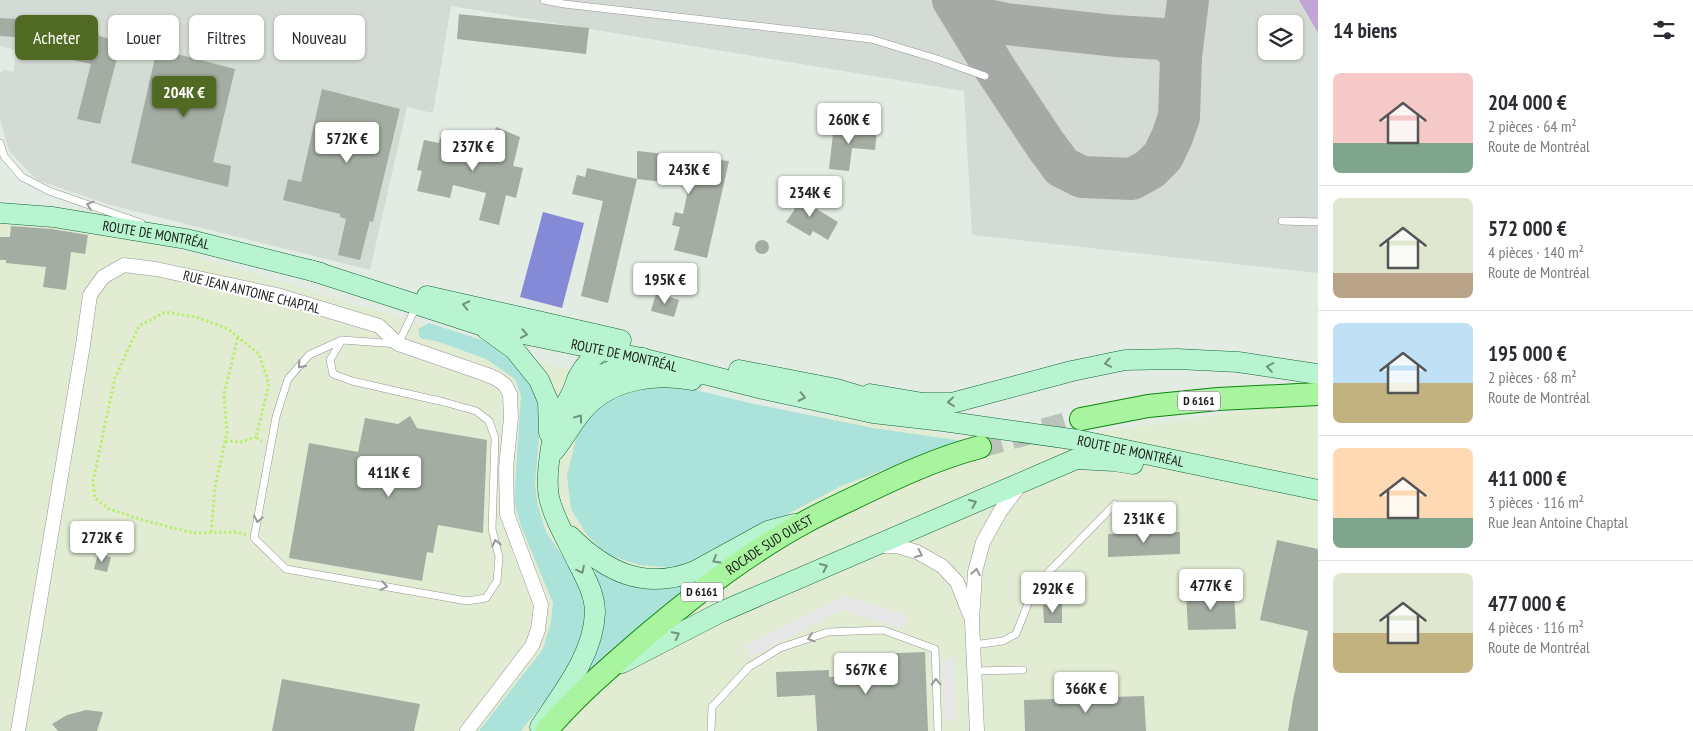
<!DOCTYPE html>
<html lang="fr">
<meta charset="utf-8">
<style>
body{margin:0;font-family:"PT Sans Narrow",sans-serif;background:#f2f2f3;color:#2b2b33;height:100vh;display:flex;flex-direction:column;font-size:19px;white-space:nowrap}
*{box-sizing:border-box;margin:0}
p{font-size:16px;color:#7c7c81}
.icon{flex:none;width:28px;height:28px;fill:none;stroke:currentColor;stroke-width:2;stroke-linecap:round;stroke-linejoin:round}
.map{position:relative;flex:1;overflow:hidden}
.panel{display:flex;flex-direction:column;background:#fff;width:375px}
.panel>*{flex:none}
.banner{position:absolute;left:15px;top:15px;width:475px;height:45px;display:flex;gap:10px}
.tools{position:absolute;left:1258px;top:15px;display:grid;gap:10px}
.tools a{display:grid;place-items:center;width:45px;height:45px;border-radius:8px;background:#fff;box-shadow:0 1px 4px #0004;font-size:25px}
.price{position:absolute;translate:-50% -42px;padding:0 11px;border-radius:5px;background:#fff;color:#222;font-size:16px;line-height:32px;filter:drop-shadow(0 1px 2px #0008)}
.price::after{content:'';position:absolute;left:50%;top:30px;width:15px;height:11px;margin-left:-8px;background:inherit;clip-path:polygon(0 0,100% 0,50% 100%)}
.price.on{background:#516a23;color:#fff}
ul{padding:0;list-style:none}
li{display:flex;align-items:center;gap:15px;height:125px;padding:0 15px}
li+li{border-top:1px solid #e1e1e2}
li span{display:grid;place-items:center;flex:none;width:140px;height:100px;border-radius:8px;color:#555}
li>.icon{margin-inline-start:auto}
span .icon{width:60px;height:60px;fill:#fffc;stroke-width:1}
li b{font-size:21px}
h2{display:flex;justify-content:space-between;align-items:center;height:60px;padding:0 15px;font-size:21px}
.chip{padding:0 18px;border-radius:8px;background:#fff;box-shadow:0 1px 4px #0004;font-size:18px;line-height:45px}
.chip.on{background:#516a23;color:#fff}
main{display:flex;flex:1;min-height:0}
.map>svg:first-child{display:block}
.commercial{fill:#e2ecd2}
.airport{fill:#d3dbd4;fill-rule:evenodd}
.grass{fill:#abe3da}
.pitch{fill:#858ad6}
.parking{fill:#e7e7e7}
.water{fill:#c1a5d7}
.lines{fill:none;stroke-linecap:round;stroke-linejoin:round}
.taxiway{stroke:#a6aaa6;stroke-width:42}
.building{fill:#a4ada1}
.primary-tunnel{stroke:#bac2ba;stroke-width:22;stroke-dasharray:22 11;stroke-linecap:butt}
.service-casing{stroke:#959595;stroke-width:8}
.minor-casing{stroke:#959595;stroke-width:15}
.secondary-casing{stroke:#0d6835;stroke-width:21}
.primary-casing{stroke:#0c870c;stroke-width:24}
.path{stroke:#b8ee71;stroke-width:3;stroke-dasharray:2.5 2.5;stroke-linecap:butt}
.service{stroke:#fff;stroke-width:7}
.minor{stroke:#fff;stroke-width:14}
.secondary{stroke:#b8f4cf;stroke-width:20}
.primary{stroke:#a8f49f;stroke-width:22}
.oneway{stroke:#989898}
.oneway2{stroke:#71927e}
.labels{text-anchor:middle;stroke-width:4.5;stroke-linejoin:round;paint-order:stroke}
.shield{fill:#fff;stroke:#5f5f5f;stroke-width:1}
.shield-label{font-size:12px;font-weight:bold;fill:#1b1b1b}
.street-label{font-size:14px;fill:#1b1b1b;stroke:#fff}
</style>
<main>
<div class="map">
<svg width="1318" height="731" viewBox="0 0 1318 731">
<rect width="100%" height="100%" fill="#e2ece2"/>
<!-- commercial -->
<polygon class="commercial" points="0,202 27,204 625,387 1015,445 1278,406 1318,407 1318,731 0,731"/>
<!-- airport -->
<path class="airport" d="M 0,0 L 1318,0 L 1318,273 L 972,235 L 964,91 L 451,6 L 433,113 L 407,107 L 370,270 L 110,205 L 37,180 L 9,151 L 0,119 L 0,73 L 4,70 L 14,72 L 16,50 L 0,46 ZM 1266,24 L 1294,24 L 1294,51 L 1266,51 Z"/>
<!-- grass -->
<g class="grass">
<polygon points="429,323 488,342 522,365 539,403 539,438 535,485 538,506 546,532 574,573 585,595 587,615 581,643 567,673 521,731 479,731 543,649 551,622 553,603 521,526 514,501 521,396 515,379 486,359 439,342 420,338 418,329"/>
<polygon points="658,385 679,386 754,404 873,428 970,442 900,464 843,485 711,554 673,568 639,565 608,555 587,535 571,509 567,476 576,439 583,423 595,409 623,393"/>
<polygon points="596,567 704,579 589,676 587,671"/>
</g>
<!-- pitch -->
<polygon class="pitch" points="543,212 584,223 562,308 520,297"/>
<!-- parking -->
<g class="parking">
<polygon points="843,596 909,616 904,629 843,610 751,657 746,645"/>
<polygon points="954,658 956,720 945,721 942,659"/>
</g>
<!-- water -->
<polygon class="water" points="1299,0 1318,0 1318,33"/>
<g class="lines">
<!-- taxiway -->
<g class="taxiway">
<polyline points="953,0 996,70 1045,144 1062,167 1082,177 1132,179 1150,169 1163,156 1172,137 1179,117 1181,57 1174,46 1164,39 1115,36 1006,24 983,19 960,11"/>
<polyline points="1181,57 1188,0"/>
</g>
</g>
<!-- building -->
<g class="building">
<polygon points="459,14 589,28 586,54 457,39"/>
<polygon points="0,18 18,19 17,37 0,36"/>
<polygon points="51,25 77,31 84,27 97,29 99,36 121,42 100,124 77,119 91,64 45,54"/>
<polygon points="157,49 235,69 213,162 231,166 228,187 131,163"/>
<polygon points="322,89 400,109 373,222 370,221 360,260 338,255 346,219 340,217 340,214 283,200 288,179 301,182"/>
<polygon points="834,125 877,130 875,150 852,148 849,171 829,169"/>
<polygon points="496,127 520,137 513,166 523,168 516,198 506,195 499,225 479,220 486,193 453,185 450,198 417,191 422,171 417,170 424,140 439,143 440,138 465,144 463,152 489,158"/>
<polygon points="637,151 729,161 707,258 674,250 680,227 672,225 675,212 683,214 689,185 637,179"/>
<polygon points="587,168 637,179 608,303 581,296 603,201 572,194 577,175 585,177"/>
<polygon points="797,192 810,200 808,204 838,222 828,240 813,231 810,236 786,222 795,209 789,205"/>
<polygon points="11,226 52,229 88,235 85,254 71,252 66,290 43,287 46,267 6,263 6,260 0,260 0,237 10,237"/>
<circle cx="762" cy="247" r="7"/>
<polygon points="656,293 679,300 674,317 651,311"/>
<polygon points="410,416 417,428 487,440 483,533 438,525 433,553 427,552 422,581 289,558 309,443 358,452 365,418 398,424"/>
<polygon points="1180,532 1180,554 1108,557 1108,534"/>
<polygon points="1277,540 1318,549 1318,731 1288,731 1293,700 1308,631 1260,620"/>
<polygon points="98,554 111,557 107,572 94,569"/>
<polygon points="1234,591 1236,629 1188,630 1186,593"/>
<polygon points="1062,604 1062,623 1044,623 1043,605"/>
<polygon points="925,652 928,731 817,731 815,695 777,697 776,672 829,670 829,677 862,675 862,667 874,666 873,654"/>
<polygon points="282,679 420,704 414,731 272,731"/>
<polygon points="1144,696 1146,731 1025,731 1024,700"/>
<polygon points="86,710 103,712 97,731 58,731 52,724 67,715"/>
</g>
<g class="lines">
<!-- primary-tunnel -->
<polyline class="primary-tunnel" points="980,447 1081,419"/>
<defs>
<g id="service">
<polyline points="544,0 564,4 871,39 937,59 985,76"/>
<polyline points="0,143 4,156 22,177 49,191 141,223"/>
<polyline points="1282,221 1318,222"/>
<polyline points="342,340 330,360 333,374 352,381 444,402 476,411 489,421 495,438 492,529 499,557 497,581 486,598 467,601 286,569 254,538 276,417 288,379 309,355 342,340 398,344 417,305"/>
<polyline points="973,645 1003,641 1016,634 1035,586 1115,504"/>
<polyline points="975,671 1023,670"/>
<polyline points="711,731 712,707 749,667 780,648 828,632 883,630 935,649 938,731"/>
</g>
<g id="minor">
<polyline points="880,546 897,546 917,552 942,566 957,582 970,615"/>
<polyline points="18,731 83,345 90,295 103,277 124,265 156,269 277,295 379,326 398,344 485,374 497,379 505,385 510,394 511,418 506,468 507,514 541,605 538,630 532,646 467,731"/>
<polyline points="977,731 972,621 975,572 983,542 1001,510 1020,485"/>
</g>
<g id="secondary">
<path id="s1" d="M 0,213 L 53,217 L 186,239 L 321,273"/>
<path id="s2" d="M 310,270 L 480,325 L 641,358 L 763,389 L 873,413 L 943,421 L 1078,440 L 1318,490"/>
<polyline points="427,296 621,340"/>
<polyline points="486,329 514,349 539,380 548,401 549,433"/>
<polyline points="739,370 837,389 883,403"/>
<polyline points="870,394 923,403 952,403 1072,371 1125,360 1177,359 1238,362 1318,374"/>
<polyline points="570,397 601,375 643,358"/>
<path d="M 554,451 C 565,437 574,420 586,407 C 613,379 655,373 692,380"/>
<path d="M 570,536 C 606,572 645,591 695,571 L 768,531 L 794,524"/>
<polyline points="622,663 721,612 1076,459 1114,461 1133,464"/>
<path d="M 540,727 C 563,692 593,656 595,613 C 595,594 586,579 578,563 C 569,544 553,517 549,497 C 545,478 552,429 561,411 C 563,406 567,403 569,398 C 573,392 575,384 578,377 C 585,364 596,353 608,344"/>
</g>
<g id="primary">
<polyline points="1081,419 1148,406 1218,399 1318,394"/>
<path id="s3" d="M 546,731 C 577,695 612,665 648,634 C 698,592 751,551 809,520 C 826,511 843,503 860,495 C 899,476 938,458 980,447"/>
</g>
</defs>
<!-- service casing -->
<use href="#service" class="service-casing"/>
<!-- minor casing -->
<use href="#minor" class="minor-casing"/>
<!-- secondary casing -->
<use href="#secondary" class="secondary-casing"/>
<!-- primary casing -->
<use href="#primary" class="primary-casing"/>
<!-- path -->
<g class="path">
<polyline points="225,441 241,442 256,437"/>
<polyline points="211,532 215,487 227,433 224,394 238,337"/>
<polyline points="246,535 237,532 193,533 143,520 109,509 95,498 93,481 115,378 139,326 165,312 196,317 228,329 259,354 269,384 256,437 262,441"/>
</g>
<!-- service -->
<use href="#service" class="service"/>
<!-- minor -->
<use href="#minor" class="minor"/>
<!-- secondary -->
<use href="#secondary" class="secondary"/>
<!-- primary -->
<use href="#primary" class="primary"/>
</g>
<!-- one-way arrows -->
<defs><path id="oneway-chevron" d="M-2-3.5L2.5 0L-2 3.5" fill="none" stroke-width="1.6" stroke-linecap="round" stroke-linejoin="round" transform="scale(1.25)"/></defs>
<g class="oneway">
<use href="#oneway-chevron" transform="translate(90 205) rotate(-161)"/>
<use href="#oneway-chevron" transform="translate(301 365) rotate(132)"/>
<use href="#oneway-chevron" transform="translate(258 519) rotate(100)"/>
<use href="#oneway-chevron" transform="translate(496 543) rotate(-103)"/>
<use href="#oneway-chevron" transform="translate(919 554) rotate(25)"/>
<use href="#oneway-chevron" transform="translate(976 572) rotate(-80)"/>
<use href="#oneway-chevron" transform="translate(384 586) rotate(10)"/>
<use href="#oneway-chevron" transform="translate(811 638) rotate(162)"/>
<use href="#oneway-chevron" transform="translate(936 682) rotate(-92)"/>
</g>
<g class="oneway2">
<use href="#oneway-chevron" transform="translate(466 305) rotate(-168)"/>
<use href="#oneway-chevron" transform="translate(524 334) rotate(11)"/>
<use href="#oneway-chevron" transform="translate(1108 363) rotate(169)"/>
<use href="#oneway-chevron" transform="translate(1270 367) rotate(-171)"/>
<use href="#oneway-chevron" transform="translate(802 397) rotate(12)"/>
<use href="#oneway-chevron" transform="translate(951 402) rotate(174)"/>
<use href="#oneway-chevron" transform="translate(579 418) rotate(-54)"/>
<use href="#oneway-chevron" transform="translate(973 503) rotate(-23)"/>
<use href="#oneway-chevron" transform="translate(716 560) rotate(150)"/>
<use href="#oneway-chevron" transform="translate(824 567) rotate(-24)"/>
<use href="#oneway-chevron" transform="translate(581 570) rotate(64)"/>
<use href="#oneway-chevron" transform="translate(676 635) rotate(-27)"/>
</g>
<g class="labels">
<!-- shield labels -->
<g class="shield">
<rect x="1178" y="391.5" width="42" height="19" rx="4"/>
<rect x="681" y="582.5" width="42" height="19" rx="4"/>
</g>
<g class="shield-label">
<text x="1199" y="405">D 6161</text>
<text x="702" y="596">D 6161</text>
</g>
<!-- street labels -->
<g class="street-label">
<text dy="5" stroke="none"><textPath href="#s1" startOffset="158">ROUTE DE MONTRÉAL</textPath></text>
<text transform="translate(252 292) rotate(14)" y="5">RUE JEAN ANTOINE CHAPTAL</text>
<text dy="5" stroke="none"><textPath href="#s2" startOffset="326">ROUTE DE MONTRÉAL</textPath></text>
<text dy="5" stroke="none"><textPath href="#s2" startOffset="842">ROUTE DE MONTRÉAL</textPath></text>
<text dy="5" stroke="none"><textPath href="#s3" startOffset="292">ROCADE SUD OUEST</textPath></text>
</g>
</g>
</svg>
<div class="tools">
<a><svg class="icon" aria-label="layers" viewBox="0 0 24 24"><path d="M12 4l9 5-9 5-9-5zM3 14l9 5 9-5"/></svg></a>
</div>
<b class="price on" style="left:184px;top:118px">204K €</b>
<b class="price" style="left:849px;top:145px">260K €</b>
<b class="price" style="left:347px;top:164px">572K €</b>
<b class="price" style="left:473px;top:172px">237K €</b>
<b class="price" style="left:689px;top:195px">243K €</b>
<b class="price" style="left:810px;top:218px">234K €</b>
<b class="price" style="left:665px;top:305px">195K €</b>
<b class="price" style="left:389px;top:498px">411K €</b>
<b class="price" style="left:1144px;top:544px">231K €</b>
<b class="price" style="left:102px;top:563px">272K €</b>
<b class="price" style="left:1211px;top:611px">477K €</b>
<b class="price" style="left:1053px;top:614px">292K €</b>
<b class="price" style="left:866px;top:695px">567K €</b>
<b class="price" style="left:1086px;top:714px">366K €</b>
<div class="banner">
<a class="chip on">Acheter</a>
<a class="chip">Louer</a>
<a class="chip">Filtres</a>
<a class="chip">Nouveau</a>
</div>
</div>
<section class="panel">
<h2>14 biens<svg class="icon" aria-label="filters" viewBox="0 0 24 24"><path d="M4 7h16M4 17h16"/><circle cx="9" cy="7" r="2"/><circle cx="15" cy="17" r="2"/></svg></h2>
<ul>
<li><span style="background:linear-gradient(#f6c9c9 70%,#7fa58c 0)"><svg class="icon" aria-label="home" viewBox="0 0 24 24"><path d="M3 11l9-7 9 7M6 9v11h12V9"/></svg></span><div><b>204 000 €</b><p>2 pièces · 64 m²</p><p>Route de Montréal</p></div></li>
<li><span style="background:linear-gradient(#dfe7d0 75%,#b9a48a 0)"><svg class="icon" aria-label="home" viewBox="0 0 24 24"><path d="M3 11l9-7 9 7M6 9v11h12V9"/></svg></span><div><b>572 000 €</b><p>4 pièces · 140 m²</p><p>Route de Montréal</p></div></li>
<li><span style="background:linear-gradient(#bfe0f5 60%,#c2b280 0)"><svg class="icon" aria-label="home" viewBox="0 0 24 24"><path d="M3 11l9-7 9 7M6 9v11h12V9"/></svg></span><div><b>195 000 €</b><p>2 pièces · 68 m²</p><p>Route de Montréal</p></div></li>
<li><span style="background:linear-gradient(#ffd9b3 70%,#7fa58c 0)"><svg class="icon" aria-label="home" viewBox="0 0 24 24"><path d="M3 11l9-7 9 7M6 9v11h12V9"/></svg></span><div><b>411 000 €</b><p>3 pièces · 116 m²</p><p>Rue Jean Antoine Chaptal</p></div></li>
<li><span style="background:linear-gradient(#dfe7d0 60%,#c2b280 0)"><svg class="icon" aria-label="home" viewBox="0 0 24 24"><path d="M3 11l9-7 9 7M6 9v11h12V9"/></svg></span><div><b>477 000 €</b><p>4 pièces · 116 m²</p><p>Route de Montréal</p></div></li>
</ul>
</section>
</main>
